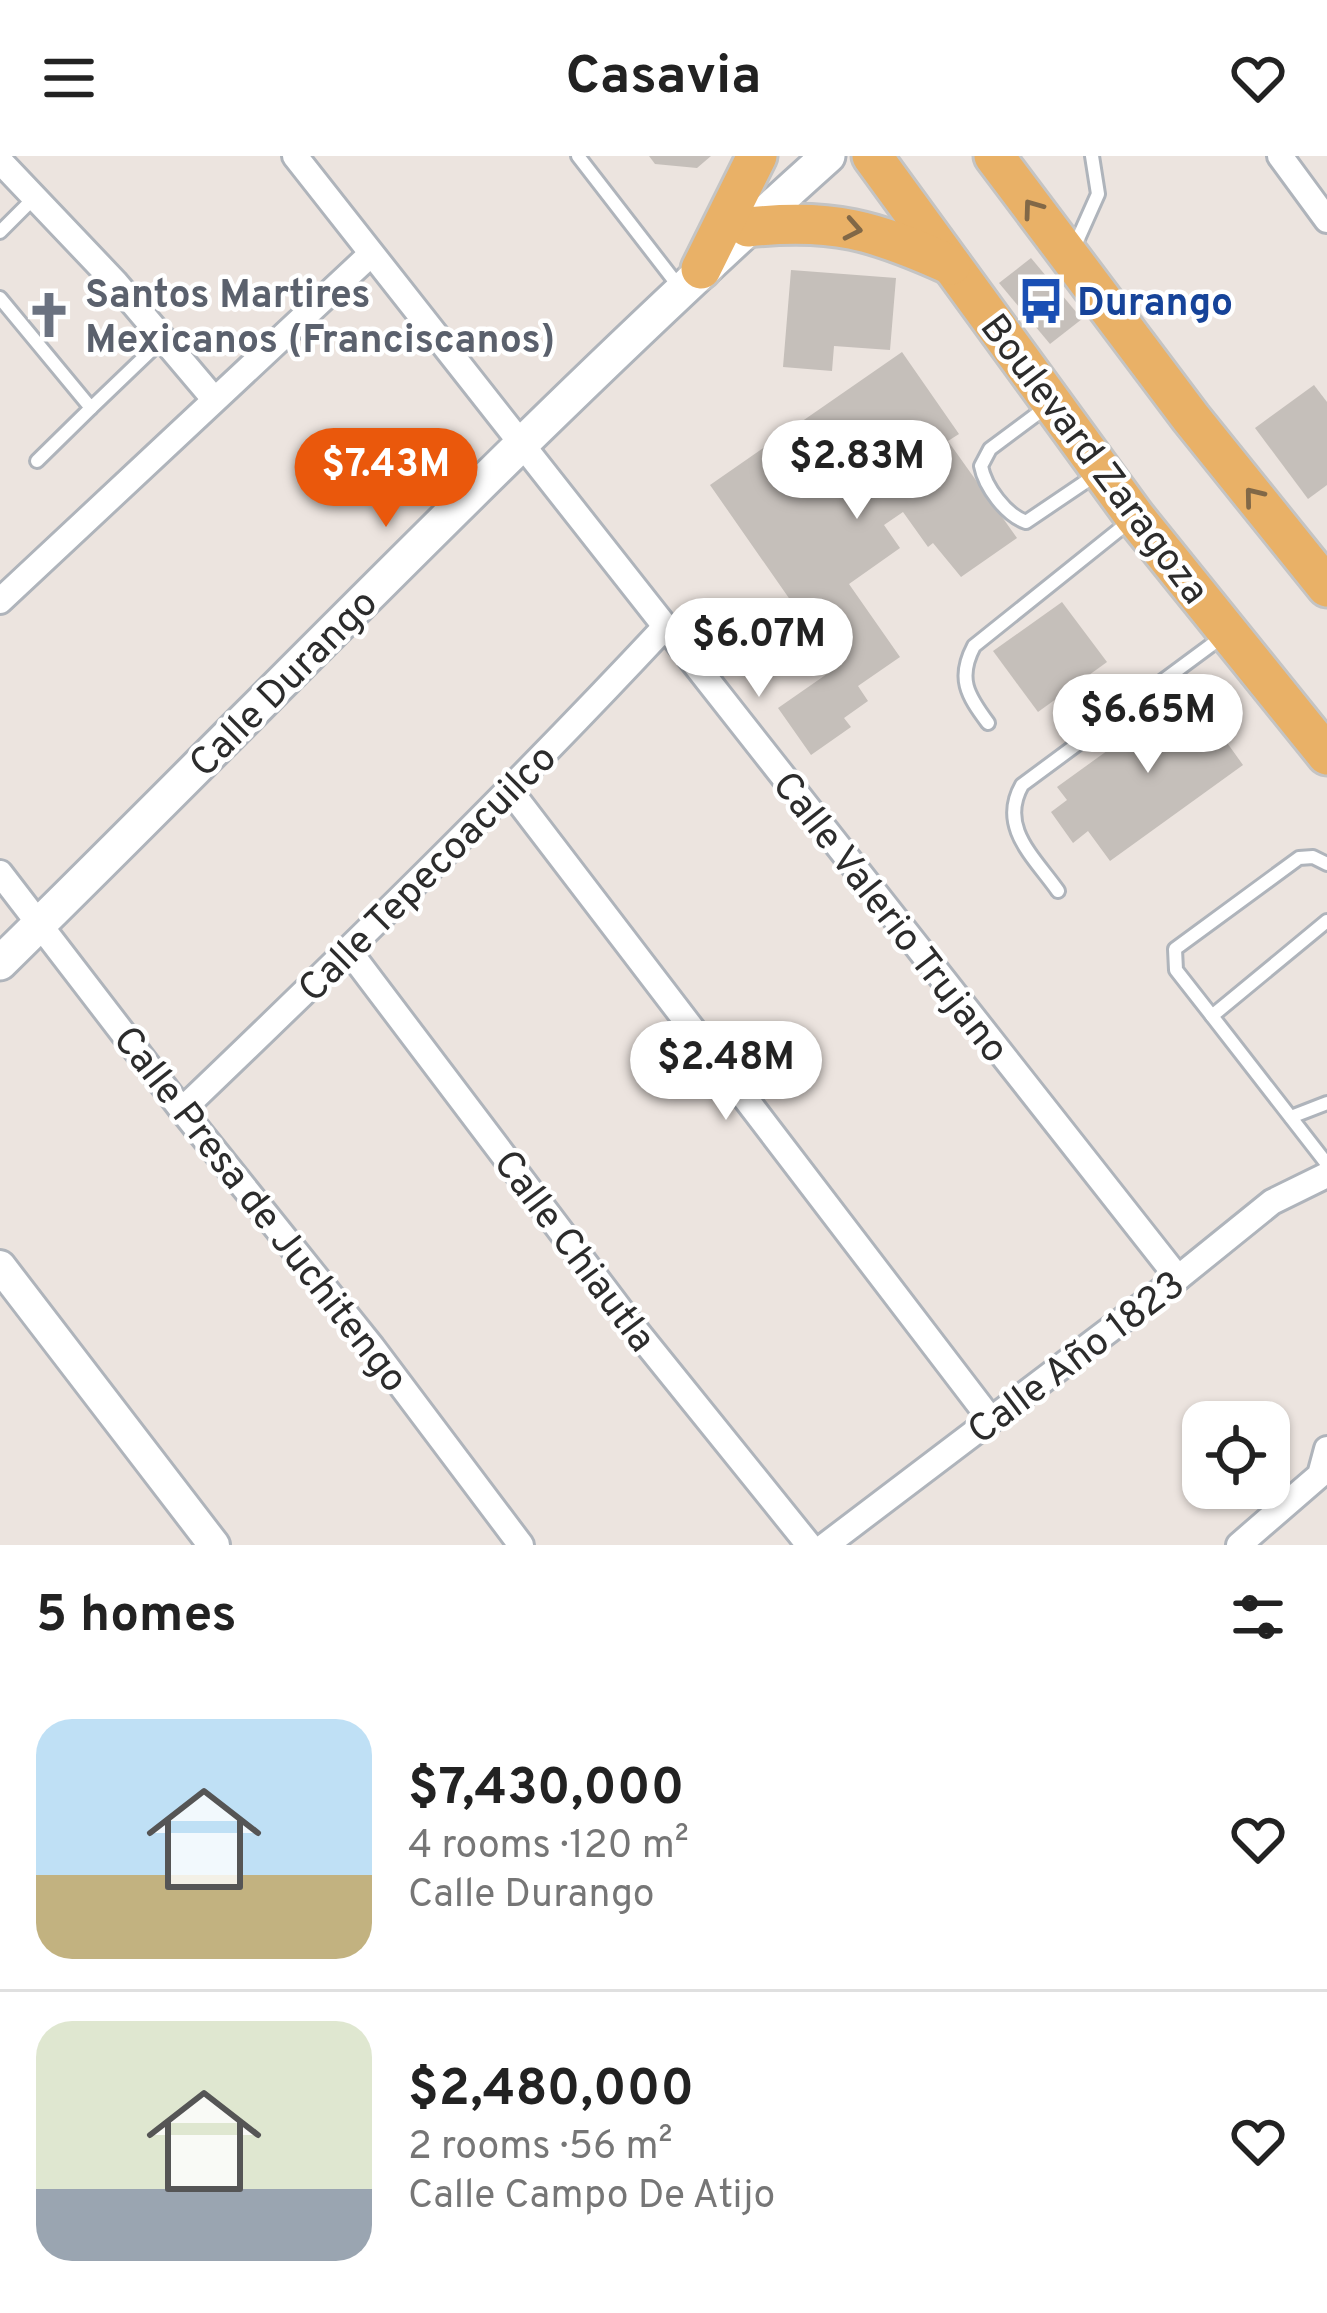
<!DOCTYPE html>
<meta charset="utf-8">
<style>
body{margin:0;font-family:Overpass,sans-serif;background:#f6f6f6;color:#222;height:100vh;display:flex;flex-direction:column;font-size:45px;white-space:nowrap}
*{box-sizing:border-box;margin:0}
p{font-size:39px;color:#767676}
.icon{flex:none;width:66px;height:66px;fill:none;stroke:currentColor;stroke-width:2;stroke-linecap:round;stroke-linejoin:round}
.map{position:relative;height:1389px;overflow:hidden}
.panel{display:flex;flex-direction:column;background:#fff;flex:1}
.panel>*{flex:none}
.buttons{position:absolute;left:1182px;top:1245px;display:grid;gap:24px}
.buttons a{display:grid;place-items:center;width:108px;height:108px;border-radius:24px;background:#fff;box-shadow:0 3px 9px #0004;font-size:60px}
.price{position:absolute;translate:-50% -102px;padding:0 27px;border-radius:42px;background:#fff;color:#222;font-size:39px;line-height:78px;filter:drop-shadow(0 3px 6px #0008)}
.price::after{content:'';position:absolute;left:50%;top:72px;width:36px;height:27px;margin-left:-18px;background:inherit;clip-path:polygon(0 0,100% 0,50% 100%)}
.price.on{background:#ea580c;color:#fff}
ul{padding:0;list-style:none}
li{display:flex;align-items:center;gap:36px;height:300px;padding:0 36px}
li+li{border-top:3px solid #e0e0e0}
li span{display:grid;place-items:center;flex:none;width:336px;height:240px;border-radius:36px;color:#555}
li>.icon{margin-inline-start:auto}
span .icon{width:144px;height:144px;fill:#fffc;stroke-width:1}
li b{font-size:51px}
h2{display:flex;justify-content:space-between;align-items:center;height:144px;padding:0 36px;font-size:51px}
header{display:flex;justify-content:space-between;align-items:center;height:156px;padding:0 36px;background:#fff;font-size:54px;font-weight:700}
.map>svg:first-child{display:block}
.building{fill:#c5bfba}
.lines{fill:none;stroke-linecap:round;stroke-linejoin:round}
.service-casing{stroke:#afb4bb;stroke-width:18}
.minor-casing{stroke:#afb4bb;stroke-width:30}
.tertiary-casing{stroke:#afb4bb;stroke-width:36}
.secondary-casing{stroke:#afb4bb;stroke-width:39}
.primary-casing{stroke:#c4c4c4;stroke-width:45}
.service{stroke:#fff;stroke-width:12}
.minor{stroke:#fff;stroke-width:24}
.tertiary{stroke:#fff;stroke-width:30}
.secondary{stroke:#fff;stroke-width:33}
.primary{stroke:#e9b167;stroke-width:39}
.oneway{stroke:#816847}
.labels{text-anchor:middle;stroke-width:9;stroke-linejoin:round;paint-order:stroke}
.worship-label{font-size:39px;font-weight:bold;fill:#5b616d;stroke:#fff;text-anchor:start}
.transit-label{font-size:39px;font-weight:bold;fill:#164399;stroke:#fff;text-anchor:start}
.street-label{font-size:39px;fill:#2c2c2c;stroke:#fff}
</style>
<header><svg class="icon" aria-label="menu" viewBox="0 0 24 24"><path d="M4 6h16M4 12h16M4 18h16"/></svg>Casavia<svg class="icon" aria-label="heart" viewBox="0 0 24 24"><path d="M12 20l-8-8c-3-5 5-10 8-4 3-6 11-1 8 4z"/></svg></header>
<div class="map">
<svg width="1327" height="1389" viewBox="0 0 1327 1389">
<rect width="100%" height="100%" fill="#ece4df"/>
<!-- building -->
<g class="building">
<polygon points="649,0 711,0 697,12 655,8"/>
<polygon points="1031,102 1082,163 1050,188 999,127"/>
<polygon points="791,114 896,122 890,194 834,190 832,215 783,211"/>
<polygon points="902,196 959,278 948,285 1017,382 961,421 933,387 928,391 903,356 884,369 900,392 849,428 900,501 858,530 868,545 844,562 851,571 811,599 778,552 837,511 710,329"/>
<polygon points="1314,229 1327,246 1327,329 1308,343 1255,272"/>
<polygon points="1062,446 1107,506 1038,556 993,495"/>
<polygon points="1201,527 1226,562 1215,570 1243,609 1110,705 1088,675 1073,687 1051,656 1067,644 1057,631"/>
</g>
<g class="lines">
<defs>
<g id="service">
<polyline points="578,0 680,132"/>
<polyline points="0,76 36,40"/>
<polyline points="1073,94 1098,38 1092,0"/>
<polyline points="0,142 91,252 163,183"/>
<path d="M 1049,249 L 990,293 L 981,310 C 985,331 1006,359 1026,366 L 1097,318"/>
<polyline points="37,305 91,252"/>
<path d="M 988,567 C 967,539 957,522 974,490 L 1130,365"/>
<path d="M 1058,735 C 1034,701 998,671 1022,629 L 1222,481"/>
<polyline points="1327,765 1212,860 1327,1008"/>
<polyline points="1212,860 1176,814 1175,793 1299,702 1313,701 1327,708"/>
<polyline points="1291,961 1327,947"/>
</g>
<g id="minor">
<polyline points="295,0 1178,1122"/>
<polyline points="1280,0 1327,64"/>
<polyline points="0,5 115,126 214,243"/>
<polyline points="0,445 370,99"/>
<polyline points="509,633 991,1264"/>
<polyline points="0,717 182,954 372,1191 521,1389"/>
<polyline points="349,795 634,1172 809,1389"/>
<path d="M 182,954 C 346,797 509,638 664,472"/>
<polyline points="826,1389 1178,1122 1272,1046 1327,1019"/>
<polyline points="1239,1389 1320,1319 1327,1293"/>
</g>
<polyline id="tertiary" points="0,1110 214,1389"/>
<path id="secondary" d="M 0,807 C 275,537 541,257 828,0"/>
<g id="primary">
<polyline points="872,0 1135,361 1327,599"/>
<polyline points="994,0 1191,262 1327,431"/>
<path d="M 748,71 C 833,62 874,74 951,109"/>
<polyline points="701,113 757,0"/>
</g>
</defs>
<!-- service casing -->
<use href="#service" class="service-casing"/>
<!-- minor casing -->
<use href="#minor" class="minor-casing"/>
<!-- tertiary casing -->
<use href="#tertiary" class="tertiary-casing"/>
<!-- secondary casing -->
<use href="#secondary" class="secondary-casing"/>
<!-- primary casing -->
<use href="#primary" class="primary-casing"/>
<!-- service -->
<use href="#service" class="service"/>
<!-- minor -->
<use href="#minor" class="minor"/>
<!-- tertiary -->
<use href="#tertiary" class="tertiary"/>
<!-- secondary -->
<use href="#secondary" class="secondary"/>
<!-- primary -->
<use href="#primary" class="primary"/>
</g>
<!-- one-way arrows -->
<defs><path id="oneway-chevron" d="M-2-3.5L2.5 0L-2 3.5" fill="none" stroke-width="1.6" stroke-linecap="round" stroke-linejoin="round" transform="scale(3)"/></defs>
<g class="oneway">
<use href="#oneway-chevron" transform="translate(1032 52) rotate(-126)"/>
<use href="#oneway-chevron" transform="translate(853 73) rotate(11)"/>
<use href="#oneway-chevron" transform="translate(1253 340) rotate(-129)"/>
</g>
<!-- icons -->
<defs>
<symbol id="bus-bare" viewBox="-9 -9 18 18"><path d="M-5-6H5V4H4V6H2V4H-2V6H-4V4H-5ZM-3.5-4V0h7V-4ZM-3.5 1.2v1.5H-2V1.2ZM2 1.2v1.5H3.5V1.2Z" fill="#1a4fb4" stroke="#fff" stroke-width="2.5" paint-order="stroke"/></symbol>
<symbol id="church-bare" viewBox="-9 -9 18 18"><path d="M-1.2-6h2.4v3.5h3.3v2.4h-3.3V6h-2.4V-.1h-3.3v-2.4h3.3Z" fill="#6b7280" stroke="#fff" stroke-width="2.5" paint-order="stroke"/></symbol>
</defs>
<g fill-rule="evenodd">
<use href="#bus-bare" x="1008" y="112" width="66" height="66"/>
<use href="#church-bare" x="16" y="126" width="66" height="66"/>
</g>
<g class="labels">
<!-- worship labels -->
<g class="worship-label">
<text x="85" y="151">Santos Martires<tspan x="85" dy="45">Mexicanos (Franciscanos)</tspan></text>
</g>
<!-- transit labels -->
<g class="transit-label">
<text x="1077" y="159">Durango</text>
</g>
<!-- street labels -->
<g class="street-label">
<text transform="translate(1096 302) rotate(53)" y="14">Boulevard Zaragoza</text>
<text transform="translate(282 526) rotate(-45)" y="14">Calle Durango</text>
<text transform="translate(426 716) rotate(-45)" y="14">Calle Tepecoacuilco</text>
<text transform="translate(892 760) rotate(52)" y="14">Calle Valerio Trujano</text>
<text transform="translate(262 1052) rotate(52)" y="14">Calle Presa de Juchitengo</text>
<text transform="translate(576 1094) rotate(53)" y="14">Calle Chiautla</text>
<text transform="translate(1075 1200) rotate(-37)" y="14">Calle Año 1823</text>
</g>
</g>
</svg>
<div class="buttons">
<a><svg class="icon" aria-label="locate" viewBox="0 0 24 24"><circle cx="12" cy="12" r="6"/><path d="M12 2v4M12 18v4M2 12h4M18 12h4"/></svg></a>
</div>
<b class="price" style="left:857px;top:366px">$2.83M</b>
<b class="price on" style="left:386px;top:374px">$7.43M</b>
<b class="price" style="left:759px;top:544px">$6.07M</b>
<b class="price" style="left:1148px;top:620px">$6.65M</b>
<b class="price" style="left:726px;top:967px">$2.48M</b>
</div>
<section class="panel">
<h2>5 homes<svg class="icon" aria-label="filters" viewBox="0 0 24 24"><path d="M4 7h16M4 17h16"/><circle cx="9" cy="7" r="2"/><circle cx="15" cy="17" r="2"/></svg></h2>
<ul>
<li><span style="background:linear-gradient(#bfe0f5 65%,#c2b280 0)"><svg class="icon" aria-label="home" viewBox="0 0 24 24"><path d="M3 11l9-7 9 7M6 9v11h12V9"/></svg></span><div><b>$7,430,000</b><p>4 rooms · 120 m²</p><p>Calle Durango</p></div><svg class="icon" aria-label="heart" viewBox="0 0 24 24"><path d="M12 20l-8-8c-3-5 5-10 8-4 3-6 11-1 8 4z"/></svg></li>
<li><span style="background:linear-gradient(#dfe7d0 70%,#9aa5b1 0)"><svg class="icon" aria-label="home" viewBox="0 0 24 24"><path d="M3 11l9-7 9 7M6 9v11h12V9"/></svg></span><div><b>$2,480,000</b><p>2 rooms · 56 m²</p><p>Calle Campo De Atijo</p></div><svg class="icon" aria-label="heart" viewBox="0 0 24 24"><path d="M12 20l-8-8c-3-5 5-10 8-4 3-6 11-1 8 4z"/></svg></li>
</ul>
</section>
